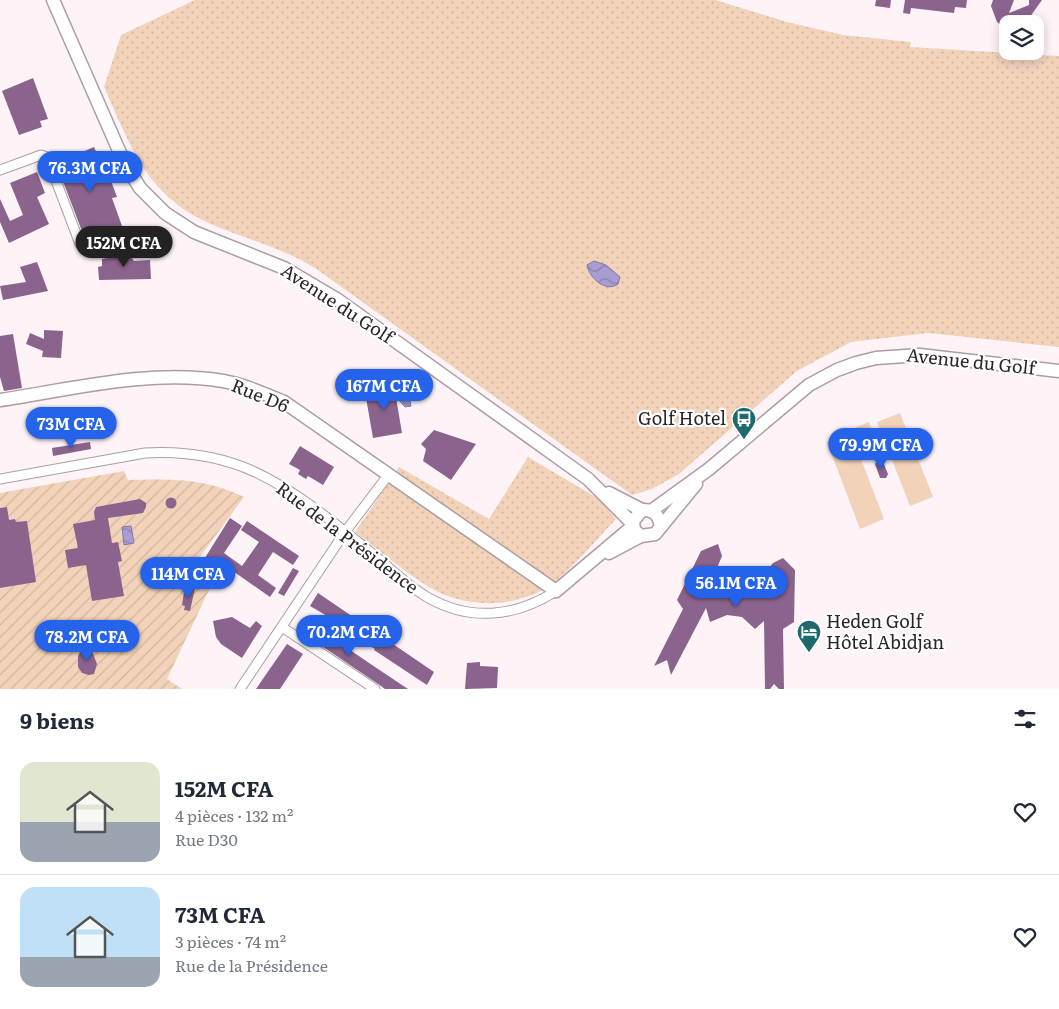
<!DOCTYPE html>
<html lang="fr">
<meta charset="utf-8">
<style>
body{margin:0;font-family:Literata,serif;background:#f6f6f7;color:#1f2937;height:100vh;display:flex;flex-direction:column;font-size:19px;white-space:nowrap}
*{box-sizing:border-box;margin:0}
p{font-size:16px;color:#747a83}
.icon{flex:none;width:28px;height:28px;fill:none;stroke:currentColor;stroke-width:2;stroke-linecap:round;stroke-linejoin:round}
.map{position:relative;height:689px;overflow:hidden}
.side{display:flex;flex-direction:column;background:#fff;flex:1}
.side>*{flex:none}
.tools{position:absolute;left:999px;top:15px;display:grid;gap:10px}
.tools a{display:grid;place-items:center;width:45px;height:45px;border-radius:10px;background:#fff;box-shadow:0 2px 12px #0003;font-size:25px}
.price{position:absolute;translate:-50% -42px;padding:0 11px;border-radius:18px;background:#2563eb;color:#fff;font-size:16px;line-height:32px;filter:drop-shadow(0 1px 2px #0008)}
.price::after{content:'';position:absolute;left:50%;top:30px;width:15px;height:11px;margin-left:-8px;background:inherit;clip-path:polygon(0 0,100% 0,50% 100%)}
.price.on{background:#222;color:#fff}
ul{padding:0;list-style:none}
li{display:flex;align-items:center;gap:15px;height:125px;padding:0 20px}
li+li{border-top:1px solid #e0e1e3}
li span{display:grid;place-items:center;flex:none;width:140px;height:100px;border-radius:15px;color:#555}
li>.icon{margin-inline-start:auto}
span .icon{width:60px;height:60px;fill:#fffc;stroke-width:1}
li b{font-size:21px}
h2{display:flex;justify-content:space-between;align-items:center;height:60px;padding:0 20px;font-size:21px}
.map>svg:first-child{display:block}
.grass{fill:url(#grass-dots)}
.garden{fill:url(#garden-furrows)}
.pitch{fill:#f2d3ba}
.water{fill:url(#water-waves);stroke:#82799f}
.building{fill:#8b648d}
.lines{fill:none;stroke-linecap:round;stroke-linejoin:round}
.street-casing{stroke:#ac9da2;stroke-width:11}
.secondary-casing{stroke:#ac9da2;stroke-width:15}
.street{stroke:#fff;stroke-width:9}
.secondary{stroke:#fff;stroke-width:12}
.labels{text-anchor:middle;stroke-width:4.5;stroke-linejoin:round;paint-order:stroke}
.street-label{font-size:18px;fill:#2b2527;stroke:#fff}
.poi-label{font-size:18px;fill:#2b2527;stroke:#fff;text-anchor:end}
</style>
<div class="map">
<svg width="1059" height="689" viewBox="0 0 1059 689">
<defs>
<pattern id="grass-dots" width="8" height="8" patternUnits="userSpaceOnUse" patternTransform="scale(1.25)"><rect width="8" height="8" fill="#f2d3ba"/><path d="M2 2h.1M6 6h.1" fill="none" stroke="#d0b5a0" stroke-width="1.8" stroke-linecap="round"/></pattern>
<pattern id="garden-furrows" width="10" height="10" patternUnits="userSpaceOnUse" patternTransform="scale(1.25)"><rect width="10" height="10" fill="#f2d3ba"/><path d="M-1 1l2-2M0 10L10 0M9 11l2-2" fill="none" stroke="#d0b5a0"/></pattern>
<pattern id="water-waves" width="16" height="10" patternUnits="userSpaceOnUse" patternTransform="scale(1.25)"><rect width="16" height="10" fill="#a89dd2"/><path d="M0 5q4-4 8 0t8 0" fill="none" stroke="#8980aa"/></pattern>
</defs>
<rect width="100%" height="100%" fill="#fef4f7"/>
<!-- grass -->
<g class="grass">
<path d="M 195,0 L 715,0 L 787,22 L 843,35 L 911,42 L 910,47 L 1059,56 L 1059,347 L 928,333 L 851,342 L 797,371 L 679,474 L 652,489 L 632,495 L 315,268 C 286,250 254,241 223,229 C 149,201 134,154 104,87 L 121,35 Z"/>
<path d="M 528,457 L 599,499 L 616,519 C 598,538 572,569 552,584 C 517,609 465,609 429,587 C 403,571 379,550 355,532 L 399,467 L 489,519 Z"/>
</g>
<!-- garden -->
<path class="garden" d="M 124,471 L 128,480 C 172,479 204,478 244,497 L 188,573 L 192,578 L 210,588 L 167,679 L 182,689 L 0,689 L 0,493 Z"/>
<!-- pitch -->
<g class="pitch">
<polygon points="900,413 933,497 910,506 877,422"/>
<polygon points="869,422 877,443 862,449 854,428"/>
<polygon points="851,433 884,519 860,529 827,442"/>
</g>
<!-- water -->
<g class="water">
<path d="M 594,261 L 606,265 L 620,277 L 618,284 C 606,293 589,278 587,265 Z"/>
<polygon points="407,386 411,406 405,407 400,401 397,388"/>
<polygon points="131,526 134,543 124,545 122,527"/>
</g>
<!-- building -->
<g class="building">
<polygon points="876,0 891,0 890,8 875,6"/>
<polygon points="905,0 967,0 966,8 955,7 954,13 911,8 910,14 903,13"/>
<polygon points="993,0 1014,0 1009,13 1029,5 1029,0 1042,0 1027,21 1008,24 1008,26 1002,26 997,22 991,6"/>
<polygon points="33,78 48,119 40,121 42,127 19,135 2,91"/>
<polygon points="94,147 106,174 108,173 117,197 112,198 122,226 85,239 56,163"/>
<polygon points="37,172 45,193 37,197 49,224 9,243 0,222 0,199 10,221 23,215 10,183"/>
<polygon points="126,251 134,261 150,260 151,279 99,280 98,267 102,266 102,259 108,258 108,252"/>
<polygon points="37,262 48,291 3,300 0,286 26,282 20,267"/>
<polygon points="44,330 63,331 61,358 42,357 43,351 26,344 30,333 44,339"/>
<polygon points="13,334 22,388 4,391 0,377 0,336"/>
<polygon points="393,380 402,433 373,438 365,392 384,388 383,381"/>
<polygon points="434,430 476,444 451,480 423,461 426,449 421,444"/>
<polygon points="90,442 91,449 53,456 52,448"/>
<polygon points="300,446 334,467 323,485 308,476 306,479 298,474 300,470 289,464"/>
<polygon points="878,460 883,462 888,474 886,478 880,478 875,464"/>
<circle cx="171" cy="503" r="5.5"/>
<polygon points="140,499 146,503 146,507 143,513 108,518 112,543 118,542 122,561 118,562 124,596 92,601 86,565 68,568 65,550 78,548 73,524 95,520 94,512 96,507"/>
<polygon points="7,507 9,520 15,519 16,522 27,521 36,582 0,588 0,508"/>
<polygon points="230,518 242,526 224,553 242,566 259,542 241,530 247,521 299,556 293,565 273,552 258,575 276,588 270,597 220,562 215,569 203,561"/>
<polygon points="718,544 722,556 717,568 762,577 773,563 783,558 795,570 794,622 783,629 784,689 779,689 774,684 770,689 765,689 764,621 755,629 742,617 727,615 710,622 706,608 671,675 667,660 654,666 683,609 677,600 701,551"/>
<polygon points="293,568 299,571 284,596 278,593"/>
<polygon points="189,587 195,588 190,611 184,610 185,606 182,605 184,592 187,592"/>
<polygon points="318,593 434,672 427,685 374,650 375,649 333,623 334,620 310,606"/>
<polygon points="232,617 250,628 256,621 262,626 242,658 221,644 216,637 213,621"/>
<polygon points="306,620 375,667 408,689 385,689 381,686 298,630"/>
<polygon points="287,644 303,654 280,689 256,689"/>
<polygon points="83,647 92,651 97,664 94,674 89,675 82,673 78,667 78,656"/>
<polygon points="480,662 480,666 498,667 497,688 465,689 467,663"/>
</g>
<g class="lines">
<defs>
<g id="street">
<polyline points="0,170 41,155 47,157 80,244"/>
<path d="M 0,479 L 145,453 C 183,451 220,456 255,472 C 296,491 333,522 368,550 C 387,565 406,585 427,597 C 470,622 516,617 556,591"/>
<polyline points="282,627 375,689"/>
<polyline points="240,689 345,532 389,474"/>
</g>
<g id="secondary">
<polyline points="53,0 124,162 140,188 165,213 194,232 284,268 338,300 588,479 633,524"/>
<path d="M 0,400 C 73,389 150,369 223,381 C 245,385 265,394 284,402 L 556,591 L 633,526"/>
<polyline points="609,493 642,510"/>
<polyline points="651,511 709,469 809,385 837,370 856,363 876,358 920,355 1059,371"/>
<path d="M 661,527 C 659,515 654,509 642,510 L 633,521 L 634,530 L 641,536 L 655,534 L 696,484"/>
<polyline points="609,553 641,536"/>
</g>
</defs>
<!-- street casing -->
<use href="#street" class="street-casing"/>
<!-- secondary casing -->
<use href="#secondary" class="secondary-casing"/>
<!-- street -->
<use href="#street" class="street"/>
<!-- secondary -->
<use href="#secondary" class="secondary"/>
</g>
<!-- icons -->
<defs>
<symbol id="bus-pin" viewBox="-11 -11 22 30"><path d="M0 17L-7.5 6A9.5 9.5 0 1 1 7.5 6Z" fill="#1d6a6d" stroke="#fff"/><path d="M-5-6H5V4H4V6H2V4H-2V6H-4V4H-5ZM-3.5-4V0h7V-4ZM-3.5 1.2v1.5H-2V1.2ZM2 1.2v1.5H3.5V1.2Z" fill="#fff"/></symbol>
<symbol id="hotel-pin" viewBox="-11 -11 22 30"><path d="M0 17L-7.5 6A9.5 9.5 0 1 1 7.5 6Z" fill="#1d6a6d" stroke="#fff"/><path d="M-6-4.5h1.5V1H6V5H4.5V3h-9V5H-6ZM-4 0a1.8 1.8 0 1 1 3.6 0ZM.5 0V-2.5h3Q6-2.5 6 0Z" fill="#fff"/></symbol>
</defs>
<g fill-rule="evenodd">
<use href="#bus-pin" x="730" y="405" width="28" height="38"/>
<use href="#hotel-pin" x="795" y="618" width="28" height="38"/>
</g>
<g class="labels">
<!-- street labels -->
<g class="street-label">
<text transform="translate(337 304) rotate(33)" y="6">Avenue du Golf</text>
<text transform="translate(971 362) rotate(6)" y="6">Avenue du Golf</text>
<text transform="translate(260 396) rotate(22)" y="6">Rue D6</text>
<text transform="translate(347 538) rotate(37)" y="6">Rue de la Présidence</text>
</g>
<!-- poi labels -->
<g class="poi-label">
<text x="726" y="425">Golf Hotel</text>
<text x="826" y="628" text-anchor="start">Heden Golf<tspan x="826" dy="21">Hôtel Abidjan</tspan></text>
</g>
</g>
</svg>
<div class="tools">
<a><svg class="icon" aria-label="layers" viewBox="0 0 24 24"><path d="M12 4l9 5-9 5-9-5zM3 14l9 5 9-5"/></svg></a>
</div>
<b class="price" style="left:90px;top:193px">76.3M CFA</b>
<b class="price on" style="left:124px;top:268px">152M CFA</b>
<b class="price" style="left:384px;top:411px">167M CFA</b>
<b class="price" style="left:71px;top:449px">73M CFA</b>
<b class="price" style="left:881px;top:470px">79.9M CFA</b>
<b class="price" style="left:188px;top:599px">114M CFA</b>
<b class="price" style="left:736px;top:608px">56.1M CFA</b>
<b class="price" style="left:349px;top:657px">70.2M CFA</b>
<b class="price" style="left:87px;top:662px">78.2M CFA</b>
</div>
<section class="side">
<h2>9 biens<svg class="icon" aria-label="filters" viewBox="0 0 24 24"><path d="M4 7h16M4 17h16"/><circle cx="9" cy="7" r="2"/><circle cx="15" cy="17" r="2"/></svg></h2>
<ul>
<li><span style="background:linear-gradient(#dfe7d0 60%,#9aa5b1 0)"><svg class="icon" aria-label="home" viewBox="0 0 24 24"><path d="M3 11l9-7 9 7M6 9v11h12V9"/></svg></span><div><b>152M CFA</b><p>4 pièces · 132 m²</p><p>Rue D30</p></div><svg class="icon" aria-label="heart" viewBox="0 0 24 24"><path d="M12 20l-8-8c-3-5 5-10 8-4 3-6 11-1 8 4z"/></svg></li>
<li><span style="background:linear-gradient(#bfe0f5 70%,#9aa5b1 0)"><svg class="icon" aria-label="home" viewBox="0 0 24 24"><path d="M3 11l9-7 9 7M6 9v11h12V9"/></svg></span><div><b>73M CFA</b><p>3 pièces · 74 m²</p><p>Rue de la Présidence</p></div><svg class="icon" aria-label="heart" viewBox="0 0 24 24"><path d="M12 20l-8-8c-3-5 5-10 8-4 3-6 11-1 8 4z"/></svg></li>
</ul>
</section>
